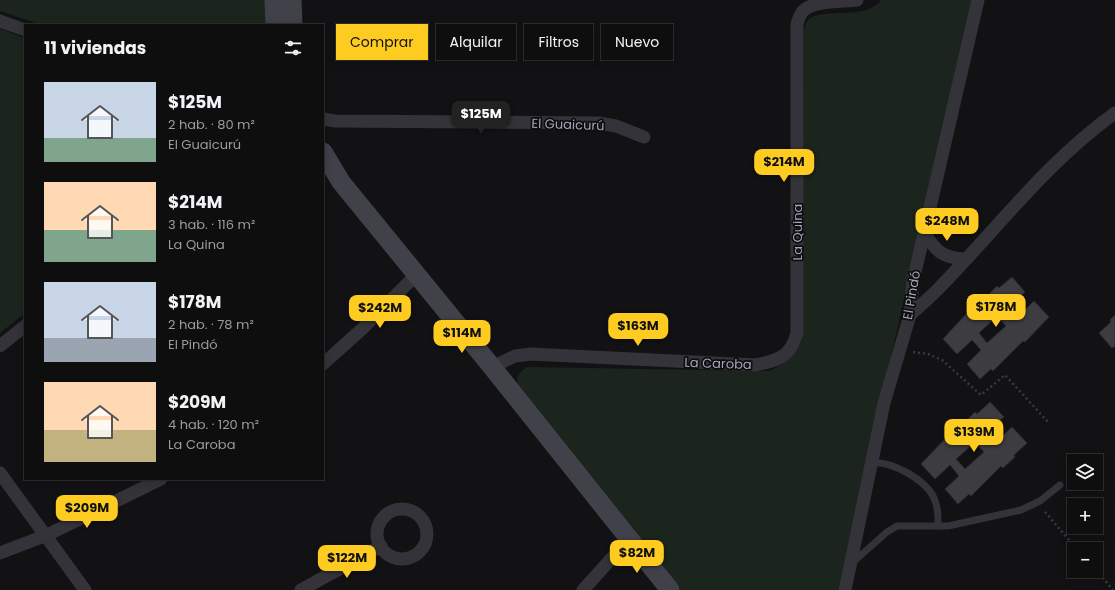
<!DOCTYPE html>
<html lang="es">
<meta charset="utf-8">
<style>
body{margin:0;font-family:Poppins,sans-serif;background:#171718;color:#f1f3f6;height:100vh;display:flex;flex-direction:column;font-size:15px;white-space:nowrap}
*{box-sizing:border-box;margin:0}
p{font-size:13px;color:#9b9c9e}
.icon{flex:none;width:22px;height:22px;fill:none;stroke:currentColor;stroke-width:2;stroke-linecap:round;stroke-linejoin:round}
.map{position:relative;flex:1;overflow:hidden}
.sheet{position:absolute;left:24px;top:24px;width:300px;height:456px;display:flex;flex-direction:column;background:#0e0e0f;border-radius:0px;box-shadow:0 2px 10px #0003,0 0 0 1px #2e2e2f}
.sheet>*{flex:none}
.guide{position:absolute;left:336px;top:24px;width:380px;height:36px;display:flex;gap:8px}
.controls{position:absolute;left:1067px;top:454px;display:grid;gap:8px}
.controls a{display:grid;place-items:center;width:36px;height:36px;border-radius:0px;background:#0e0e0f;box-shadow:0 2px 10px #0003,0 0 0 1px #2e2e2f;font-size:20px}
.price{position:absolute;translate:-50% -34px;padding:0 9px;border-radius:8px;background:#fecc20;color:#111;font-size:13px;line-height:26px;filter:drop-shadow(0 1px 2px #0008)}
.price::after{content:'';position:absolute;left:50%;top:24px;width:12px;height:9px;margin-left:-6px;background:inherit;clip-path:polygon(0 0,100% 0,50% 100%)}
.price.on{background:#222;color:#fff}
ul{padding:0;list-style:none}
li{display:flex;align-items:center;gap:12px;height:100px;padding:0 20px}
li span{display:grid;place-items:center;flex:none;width:112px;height:80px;border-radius:0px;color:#555}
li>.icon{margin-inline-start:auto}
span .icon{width:48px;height:48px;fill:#fffc;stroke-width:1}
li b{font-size:17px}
h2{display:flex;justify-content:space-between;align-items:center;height:48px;padding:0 20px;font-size:17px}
.tag{padding:0 14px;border-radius:0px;background:#0e0e0f;box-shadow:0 2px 10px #0003,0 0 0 1px #2e2e2f;font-size:14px;line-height:36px}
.tag.on{background:#fecc20;color:#111}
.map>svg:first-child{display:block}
.green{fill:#1c241e}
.building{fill:#3c3c41;stroke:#2c2c30;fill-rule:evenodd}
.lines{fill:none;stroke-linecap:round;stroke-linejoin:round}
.path{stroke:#393a40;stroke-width:2.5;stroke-dasharray:2 3;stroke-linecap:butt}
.service{stroke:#333339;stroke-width:7}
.minor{stroke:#333339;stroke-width:13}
.secondary{stroke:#414249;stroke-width:19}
.labels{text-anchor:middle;stroke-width:3.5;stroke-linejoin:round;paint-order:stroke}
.street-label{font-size:13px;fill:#a2a6b5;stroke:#0d0d0f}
</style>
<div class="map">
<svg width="1115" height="590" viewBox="0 0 1115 590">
<rect width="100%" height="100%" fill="#121214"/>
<!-- green -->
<g class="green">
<polygon points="0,0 268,0 269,25 42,25 0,11"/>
<path d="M 881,0 L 972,0 L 838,590 L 681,590 L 519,392 C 516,379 516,374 527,367 L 769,371 C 784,364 794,357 802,341 L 804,32 C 804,30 805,25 806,23 C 816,4 864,23 881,0 Z"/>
<polygon points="0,29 25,38 25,313 0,333"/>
</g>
<!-- building -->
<g class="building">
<path d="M 1012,277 L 1025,292 L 1010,306 L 1019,316 L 1034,301 L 1049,317 L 1025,342 L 1023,341 L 993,371 L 991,369 L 980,379 L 967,364 L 981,350 L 972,340 L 957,354 L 943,339 L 968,312 L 970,314 L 997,286 L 999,288 ZM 997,316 L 1006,326 L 987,343 L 979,333 Z"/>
<polygon points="1115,315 1115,346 1112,348 1099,333 1111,322 1110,320"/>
<path d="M 990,402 L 1004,417 L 988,431 L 997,441 L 1012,427 L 1027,443 L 1014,455 L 1015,457 L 1003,468 L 1001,466 L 971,496 L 969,494 L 958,504 L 945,489 L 959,476 L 950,465 L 935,479 L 921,464 L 946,438 L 948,439 L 975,412 L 977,414 ZM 975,442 L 984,452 L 965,469 L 956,459 Z"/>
</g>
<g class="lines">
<!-- path -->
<g class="path">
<polyline points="913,352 928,354 942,360 981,395 1005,375 1048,422"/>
<polyline points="1045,512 1077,549"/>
<polyline points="1096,570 1113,590"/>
</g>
<!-- service -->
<g class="service">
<path d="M 871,463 C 891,460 926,480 934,498 C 938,507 938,516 938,526"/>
<polyline points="852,563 887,532 897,526 948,526 1021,510 1040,501 1060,485"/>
</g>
<!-- minor -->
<g class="minor">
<polyline points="0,21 25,30"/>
<polyline points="323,119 335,121 598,123 616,126 644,137"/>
<path d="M 924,232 C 936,252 943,258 966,259"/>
<path d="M 910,315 C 921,305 933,295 943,284 C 999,226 1049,160 1115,113"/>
<polyline points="0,346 25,326"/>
<polyline points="323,364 362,329 417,274"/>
<path d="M 492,367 L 515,356 L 531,354 L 755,365 C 777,361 791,357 797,333 L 797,24 C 798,20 800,15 802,12 C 813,0 841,2 857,0"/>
<polyline points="0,473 85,590"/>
<circle cx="402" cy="534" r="25"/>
<polyline points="0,553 47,535 161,479"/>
<polyline points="301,590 381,546"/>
<polyline points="583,590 629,539"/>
<polyline points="845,590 884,403 910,315 913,281 978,0"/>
</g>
<!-- secondary -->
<g class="secondary">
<polyline points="274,0 275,25"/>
<polyline points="292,0 293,25"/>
<polyline points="323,152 341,182 492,367 670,590"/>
</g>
</g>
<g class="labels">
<!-- street labels -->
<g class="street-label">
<text transform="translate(568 124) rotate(2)" y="5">El Guaicurú</text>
<text transform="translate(797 232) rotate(-90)" y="5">La Quina</text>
<text transform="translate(911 295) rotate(-80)" y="5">El Pindó</text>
<text transform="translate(718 363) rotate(2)" y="5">La Caroba</text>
</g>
</g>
</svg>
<div class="controls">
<a><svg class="icon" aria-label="layers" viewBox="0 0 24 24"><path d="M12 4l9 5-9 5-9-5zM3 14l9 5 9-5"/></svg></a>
<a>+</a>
<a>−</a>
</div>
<b class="price on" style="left:481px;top:135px">$125M</b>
<b class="price" style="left:784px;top:183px">$214M</b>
<b class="price" style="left:947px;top:242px">$248M</b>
<b class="price" style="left:996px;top:328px">$178M</b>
<b class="price" style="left:380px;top:329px">$242M</b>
<b class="price" style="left:638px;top:347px">$163M</b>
<b class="price" style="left:462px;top:354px">$114M</b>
<b class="price" style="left:974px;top:453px">$139M</b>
<b class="price" style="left:87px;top:529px">$209M</b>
<b class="price" style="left:637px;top:574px">$82M</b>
<b class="price" style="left:347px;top:579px">$122M</b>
<div class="guide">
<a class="tag on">Comprar</a>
<a class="tag">Alquilar</a>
<a class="tag">Filtros</a>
<a class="tag">Nuevo</a>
</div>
<section class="sheet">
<h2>11 viviendas<svg class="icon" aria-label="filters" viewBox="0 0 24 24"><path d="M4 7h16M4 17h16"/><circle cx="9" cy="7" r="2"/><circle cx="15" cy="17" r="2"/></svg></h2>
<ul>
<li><span style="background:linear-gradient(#c9d6e8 70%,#7fa58c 0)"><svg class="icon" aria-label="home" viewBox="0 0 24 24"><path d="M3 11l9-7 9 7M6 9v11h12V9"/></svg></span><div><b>$125M</b><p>2 hab. · 80 m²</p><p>El Guaicurú</p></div></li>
<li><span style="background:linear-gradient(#ffd9b3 60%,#7fa58c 0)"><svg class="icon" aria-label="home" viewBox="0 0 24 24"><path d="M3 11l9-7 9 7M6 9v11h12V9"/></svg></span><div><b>$214M</b><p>3 hab. · 116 m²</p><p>La Quina</p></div></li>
<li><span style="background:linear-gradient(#c9d6e8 70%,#9aa5b1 0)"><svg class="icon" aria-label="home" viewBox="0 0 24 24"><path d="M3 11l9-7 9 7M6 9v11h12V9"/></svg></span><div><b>$178M</b><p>2 hab. · 78 m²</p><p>El Pindó</p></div></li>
<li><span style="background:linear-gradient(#ffd9b3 60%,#c2b280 0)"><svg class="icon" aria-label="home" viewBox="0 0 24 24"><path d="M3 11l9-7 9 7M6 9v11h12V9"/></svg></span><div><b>$209M</b><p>4 hab. · 120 m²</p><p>La Caroba</p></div></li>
</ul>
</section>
</div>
